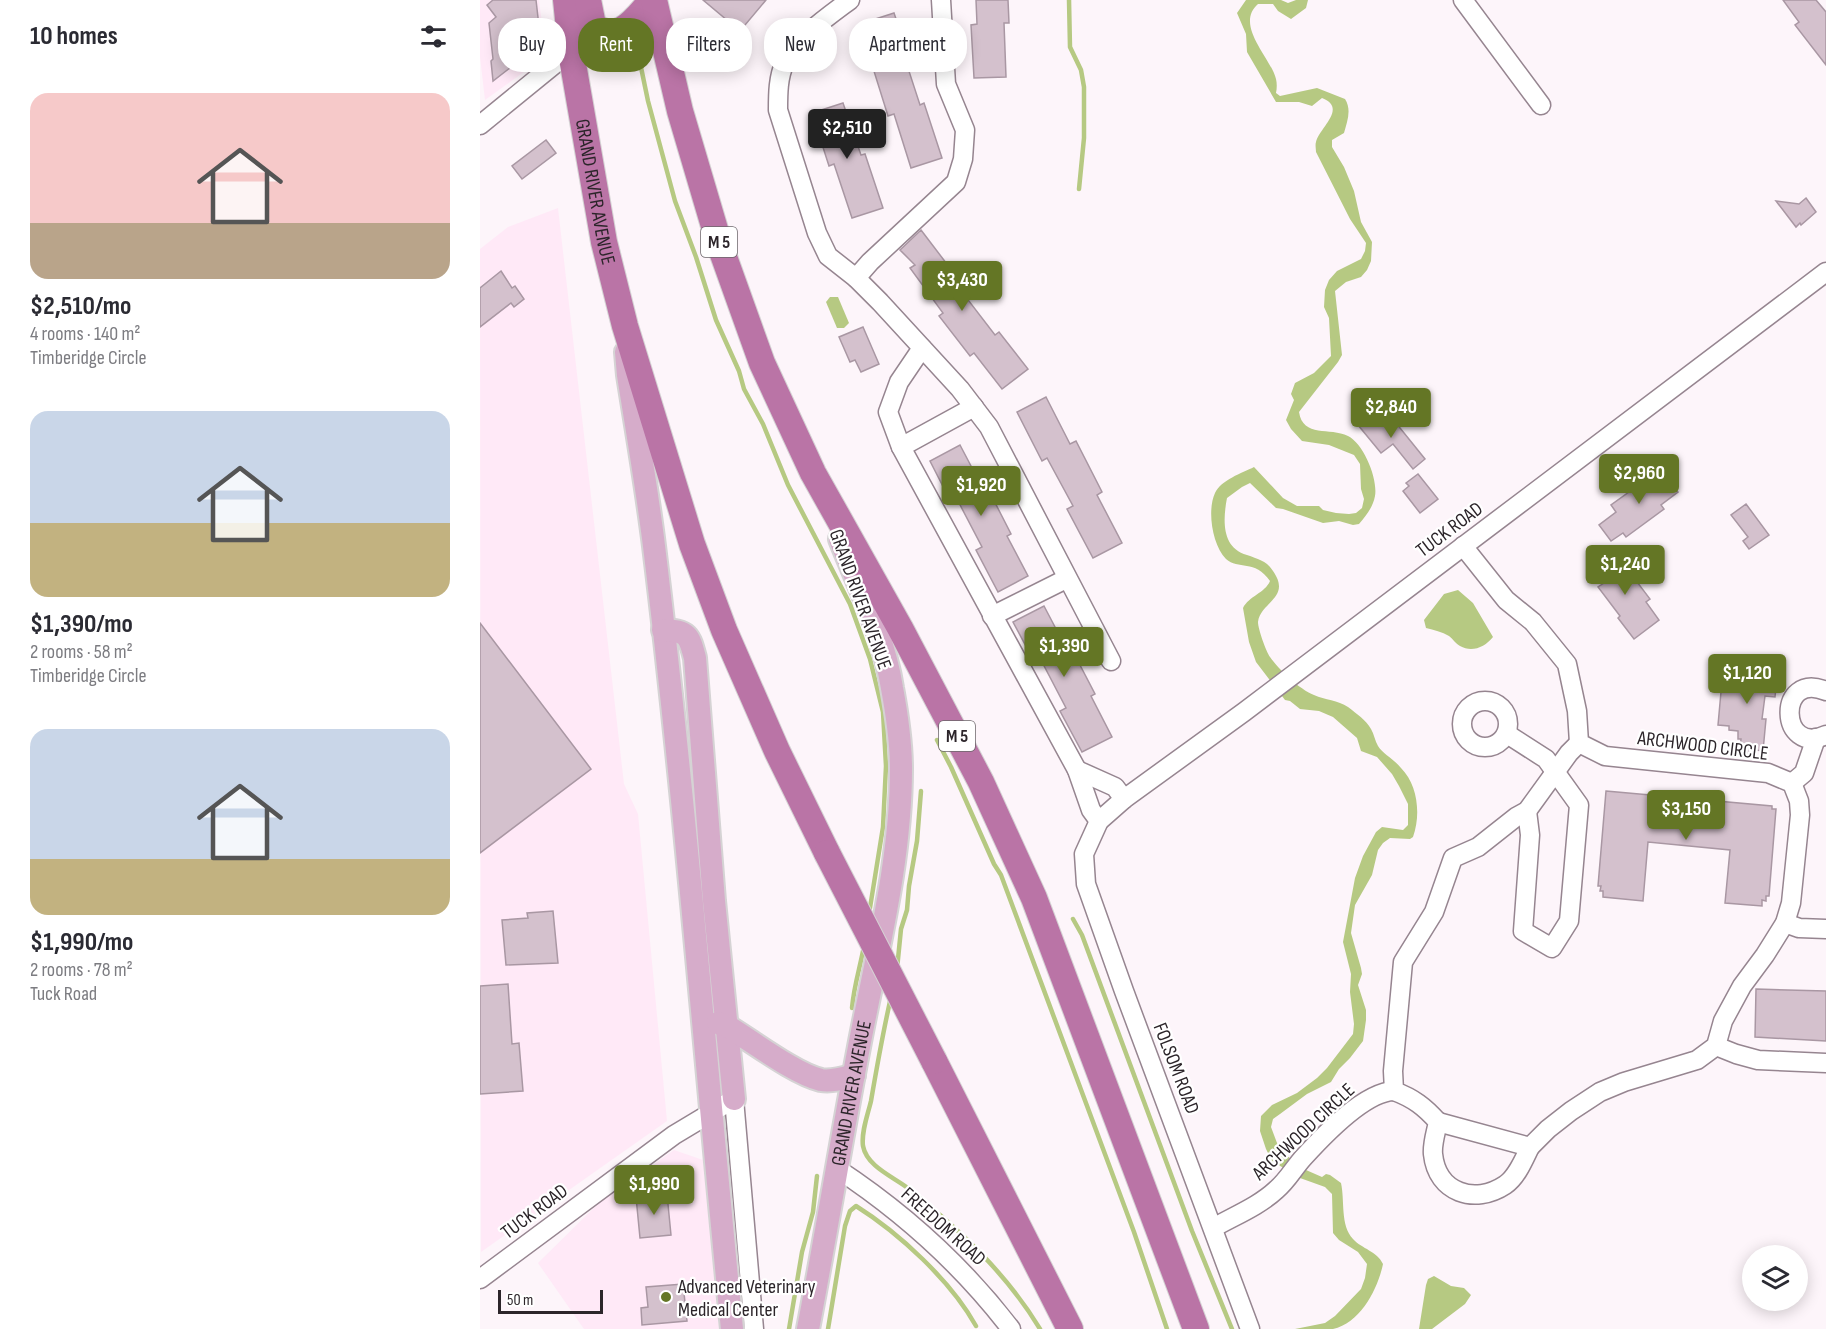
<!DOCTYPE html>
<meta charset="utf-8">
<style>
body{margin:0;font-family:"Sofia Sans Condensed",sans-serif;background:#f7f7f7;color:#2b2b33;height:100vh;display:flex;flex-direction:column;font-size:22px;white-space:nowrap}
*{box-sizing:border-box;margin:0}
p{font-size:20px;color:#7c7c81}
.icon{flex:none;width:33px;height:33px;fill:none;stroke:currentColor;stroke-width:2;stroke-linecap:round;stroke-linejoin:round}
.map{position:relative;flex:1;overflow:hidden}
.side{display:flex;flex-direction:column;background:#fff;width:480px}
.side>*{flex:none}
.guide{position:absolute;left:18px;top:18px;width:570px;height:54px;display:flex;gap:12px}
.tools{position:absolute;left:1262px;top:1245px;display:grid;gap:12px}
.tools a{display:grid;place-items:center;width:66px;height:66px;border-radius:50%;background:#fff;box-shadow:0 3px 15px #0003;font-size:30px}
.scale{position:absolute;left:18px;bottom:15px;width:105px;box-sizing:border-box;padding-left:6px;border:3px solid #2c252a;border-top:0;font-size:16px;line-height:21px;white-space:nowrap;color:#2c252a;-webkit-text-stroke:4px #fff;paint-order:stroke}
.price{position:absolute;translate:-50% -51px;padding:0 14px;border-radius:6px;background:#647625;color:#fff;font-size:20px;line-height:39px;filter:drop-shadow(0 2px 3px #0008)}
.price::after{content:'';position:absolute;left:50%;top:36px;width:18px;height:14px;margin-left:-9px;background:inherit;clip-path:polygon(0 0,100% 0,50% 100%)}
.price.active{background:#222;color:#fff}
ul{padding:0;list-style:none}
li{display:grid;align-content:center;gap:12px;height:318px;padding:0 30px}
li span{display:grid;place-items:center;height:186px;border-radius:18px;color:#555}
li>.icon{margin-inline-start:auto}
span .icon{width:108px;height:108px;fill:#fffc;stroke-width:1}
li b{font-size:26px}
h2{display:flex;justify-content:space-between;align-items:center;height:72px;padding:0 30px;font-size:26px}
.pill{padding:0 21px;border-radius:24px;background:#fff;box-shadow:0 3px 15px #0003;font-size:21px;line-height:54px}
.pill.active{background:#647625;color:#fff}
main{display:flex;flex:1;min-height:0}
.map>svg:first-child{display:block}
.built{fill:#ffe9f7}
.water{fill:#b6c982}
.lines{fill:none;stroke-linecap:round;stroke-linejoin:round}
.stream{stroke:#b6c982;stroke-width:4.5}
.building{fill:#d4c1cd;stroke:#a997a3;stroke-width:1.5}
.minor-casing{stroke:#968590;stroke-width:21}
.major-casing{stroke:#d5d3d4;stroke-width:26}
.highway-casing{stroke:#d5d3d4;stroke-width:28}
.minor{stroke:#fff;stroke-width:18}
.major{stroke:#d6acca;stroke-width:22}
.highway{stroke:#ba74a6;stroke-width:26}
.highway-bridge-casing{stroke:#d5d3d4;stroke-width:28;stroke-linecap:butt}
.highway-bridge{stroke:#ba74a6;stroke-width:26}
.poi-dot{fill:#647625;stroke:#fff;stroke-width:2}
.labels{text-anchor:middle;stroke-width:4.5;stroke-linejoin:round;paint-order:stroke}
.shield{fill:#fff;stroke:#6b666a;stroke-width:1.5}
.shield-label{font-size:18px;font-weight:bold;fill:#2c252a}
.street-label{font-size:20px;fill:#2c252a;stroke:#fff}
.poi-label{font-size:20px;fill:#2c252a;stroke:#fff;text-anchor:start}
</style>
<main>
<section class="side">
<h2>10 homes<svg class="icon" aria-label="filters" viewBox="0 0 24 24"><path d="M4 7h16M4 17h16"/><circle cx="9" cy="7" r="2"/><circle cx="15" cy="17" r="2"/></svg></h2>
<ul>
<li><span style="background:linear-gradient(#f6c9c9 70%,#b9a48a 0)"><svg class="icon" aria-label="home" viewBox="0 0 24 24"><path d="M3 11l9-7 9 7M6 9v11h12V9"/></svg></span><div><b>$2,510/mo</b><p>4 rooms · 140 m²</p><p>Timberidge Circle</p></div></li>
<li><span style="background:linear-gradient(#c9d6e8 60%,#c2b280 0)"><svg class="icon" aria-label="home" viewBox="0 0 24 24"><path d="M3 11l9-7 9 7M6 9v11h12V9"/></svg></span><div><b>$1,390/mo</b><p>2 rooms · 58 m²</p><p>Timberidge Circle</p></div></li>
<li><span style="background:linear-gradient(#c9d6e8 70%,#c2b280 0)"><svg class="icon" aria-label="home" viewBox="0 0 24 24"><path d="M3 11l9-7 9 7M6 9v11h12V9"/></svg></span><div><b>$1,990/mo</b><p>2 rooms · 78 m²</p><p>Tuck Road</p></div></li>
</ul>
</section>
<div class="map">
<svg width="1346" height="1329" viewBox="0 0 1346 1329">
<rect width="100%" height="100%" fill="#fdf5fa"/>
<!-- built -->
<g class="built">
<polygon points="0,0 59,0 66,56 5,100 0,57"/>
<polygon points="78,208 144,784 158,814 187,1121 1,1252 0,249 28,227"/>
<polygon points="194,1150 223,1160 239,1329 104,1329 58,1263 119,1203"/>
</g>
<!-- water -->
<g class="water">
<path d="M 766,0 L 801,0 L 808,3 L 816,0 L 828,0 L 826,8 L 811,19 L 798,11 L 793,4 L 778,4 C 754,25 791,58 796,79 C 797,83 797,88 796,93 L 800,96 L 837,88 L 865,99 C 872,110 867,122 864,133 L 852,140 L 852,147 L 864,167 L 874,191 L 881,222 L 892,242 L 891,261 L 887,270 L 881,277 L 866,282 L 855,291 L 862,355 L 858,362 L 819,412 C 823,438 850,427 868,436 C 884,444 898,479 895,496 C 893,507 886,516 879,524 L 873,525 L 859,521 L 843,523 L 803,509 L 796,508 L 770,483 L 762,487 L 747,498 C 743,519 741,548 767,555 C 778,559 787,561 793,571 C 812,598 780,602 778,622 C 778,629 786,651 790,657 C 799,670 819,689 834,695 C 845,700 858,700 868,707 C 877,714 886,720 891,729 C 894,734 895,741 898,746 C 903,754 915,760 921,768 C 938,785 941,815 933,837 L 930,839 L 910,838 L 903,843 L 898,850 L 892,875 L 875,905 L 871,933 L 881,968 L 882,974 L 878,985 L 886,1010 L 886,1020 L 883,1041 L 870,1058 L 859,1069 L 851,1082 L 827,1094 L 800,1114 L 793,1119 L 791,1127 L 797,1143 L 803,1153 L 826,1170 L 842,1177 L 846,1174 L 850,1175 L 861,1183 C 865,1201 860,1225 873,1239 C 882,1249 897,1251 903,1264 C 898,1288 881,1323 853,1329 C 842,1329 827,1329 815,1329 L 845,1323 L 855,1316 L 881,1289 L 885,1278 L 887,1264 L 878,1252 L 859,1240 L 853,1233 L 852,1194 L 845,1187 L 820,1178 L 792,1161 L 786,1149 L 780,1131 L 781,1116 L 792,1105 L 817,1093 L 837,1078 L 847,1068 L 873,1034 L 874,1024 L 870,992 L 871,974 L 863,942 L 875,878 L 883,856 L 896,832 L 902,827 L 923,830 L 928,825 L 928,804 L 919,786 L 912,774 L 897,757 L 881,751 L 877,738 L 853,717 L 839,711 L 820,709 L 810,701 L 805,700 L 776,662 L 769,642 L 763,608 C 769,596 785,593 790,581 C 775,559 758,570 746,559 C 732,545 727,510 735,493 C 741,480 762,473 774,467 L 803,498 L 817,506 L 839,506 L 843,510 L 856,513 L 869,514 L 876,513 L 882,508 L 884,499 L 881,489 L 880,464 L 874,455 L 849,445 L 822,441 L 811,429 L 806,420 L 814,400 L 811,394 L 815,383 L 834,373 L 851,356 L 849,318 L 844,307 L 845,290 L 849,280 L 857,271 L 881,259 L 885,251 L 886,243 L 870,219 L 836,152 C 836,149 835,145 836,142 C 839,128 868,108 842,98 L 832,106 L 819,102 L 796,102 L 767,52 L 766,34 L 757,13 Z"/>
<polygon points="350,297 358,297 369,323 364,328 357,328 346,302"/>
<path d="M 978,590 L 993,603 L 1013,637 C 1005,647 992,653 980,646 C 976,644 973,639 969,636 C 962,632 954,630 946,628 L 944,620 L 964,594 Z"/>
<polygon points="954,1276 971,1286 984,1288 991,1295 985,1304 952,1329 939,1329 946,1285 948,1279"/>
</g>
<g class="lines">
<!-- stream -->
<g class="stream">
<polyline points="589,0 590,47 601,70 604,87 604,138 599,189"/>
<polyline points="157,48 168,101 195,201 216,257 236,320 259,371 264,389 283,424 308,485 370,604 390,659 403,712 406,766 403,827 389,914"/>
<polyline points="457,740 471,767 514,864 521,875 654,1232 687,1329"/>
<polyline points="593,919 602,935 712,1231 752,1329"/>
<polyline points="417,969 421,929 427,910 429,886 437,841 441,791"/>
<path d="M 411,997 C 403,1032 397,1066 391,1101 C 388,1114 381,1132 383,1146 C 387,1167 414,1177 429,1189 C 479,1229 527,1274 560,1329"/>
<path d="M 372,1008 C 374,985 380,968 384,946"/>
<polyline points="309,1329 322,1252 333,1212 337,1176"/>
<path d="M 348,1329 L 365,1226 L 370,1211 L 376,1206 C 419,1233 471,1281 496,1326"/>
</g>
</g>
<!-- building -->
<g class="building">
<polygon points="13,0 56,0 61,44 13,81 11,61 13,59 9,23 16,17 7,5"/>
<polygon points="223,0 286,0 260,31"/>
<polygon points="496,0 528,0 529,23 524,23 526,77 494,78 491,25 497,24"/>
<polygon points="1303,0 1336,0 1346,12 1346,65 1315,25 1319,22"/>
<polygon points="414,13 429,57 425,59 440,105 444,103 462,158 431,168 414,114 408,116 393,68 398,66 383,23"/>
<polygon points="363,103 381,155 385,154 403,208 372,218 354,164 349,166 332,113"/>
<polygon points="66,140 76,153 42,179 32,166"/>
<polygon points="1326,198 1336,212 1321,225 1320,223 1316,227 1296,201 1319,204"/>
<polygon points="441,230 489,293 485,296 515,335 519,332 548,369 522,389 494,353 490,356 459,316 463,313 430,268 435,265 420,250"/>
<polygon points="21,271 32,288 35,286 44,299 34,307 31,303 0,327 0,288"/>
<polygon points="383,327 399,364 381,372 375,360 370,362 359,337"/>
<polygon points="566,397 590,444 596,441 622,492 617,495 642,543 613,558 587,509 593,506 567,458 562,461 537,412"/>
<polygon points="894,412 908,429 916,423 945,459 933,469 913,444 901,453 878,425"/>
<polygon points="480,445 501,485 505,483 531,534 527,536 548,576 518,592 496,550 502,547 478,501 472,504 450,461"/>
<polygon points="1179,466 1198,492 1181,505 1184,509 1146,537 1143,533 1131,541 1119,525 1136,512 1131,505 1160,484 1159,482"/>
<polygon points="938,474 958,499 940,513 923,491 929,486 926,483"/>
<polygon points="1266,504 1289,535 1269,549 1263,541 1268,537 1251,515"/>
<polygon points="1125,551 1137,566 1142,562 1170,599 1166,602 1179,620 1154,639 1138,618 1140,616 1118,587 1127,581 1112,562"/>
<polygon points="564,606 585,646 589,644 615,694 611,696 632,737 602,752 580,711 586,708 562,662 556,665 533,622"/>
<polygon points="0,623 111,769 0,853"/>
<polygon points="1269,659 1285,660 1284,664 1292,665 1290,686 1296,687 1295,697 1285,696 1282,719 1286,719 1283,751 1276,750 1275,755 1260,753 1261,739 1258,739 1258,731 1249,730 1249,726 1238,725 1242,681 1252,682 1252,678 1263,679 1264,672 1268,672"/>
<polygon points="1126,791 1292,806 1292,809 1296,809 1289,896 1286,896 1286,901 1282,900 1282,906 1245,903 1250,850 1168,842 1163,901 1123,897 1123,891 1120,891 1121,886 1118,886"/>
<polygon points="73,911 78,963 26,965 22,920 48,918 47,913"/>
<polygon points="28,984 32,1044 39,1043 43,1091 0,1094 0,986"/>
<polygon points="1276,989 1346,991 1346,1041 1275,1037"/>
<polygon points="187,1194 191,1235 160,1238 156,1197"/>
<polygon points="203,1284 207,1321 162,1325 161,1308 168,1307 166,1287"/>
</g>
<g class="lines">
<defs>
<g id="minor">
<path d="M 370,0 C 350,15 315,39 305,62 C 298,77 298,94 298,110 L 337,233 L 348,256 L 376,278 L 400,302 L 480,389 L 509,427 L 631,661"/>
<polyline points="983,0 1061,105"/>
<polyline points="0,125 92,50"/>
<polyline points="376,278 390,262 476,182 483,159 485,130 466,84 461,0"/>
<polyline points="442,348 419,382 408,412 421,447 597,770 611,810 619,821"/>
<polyline points="421,447 494,407"/>
<polyline points="512,616 586,579"/>
<path d="M 1346,691 C 1296,670 1299,757 1346,735"/>
<circle cx="1005" cy="724" r="23"/>
<polyline points="1027,734 1066,759 1099,805 1089,921 1072,948 1043,931 1050,835 1047,811"/>
<polyline points="597,770 635,787 644,799"/>
<polyline points="1312,783 1324,773 1336,738"/>
<polyline points="1305,923 1319,928 1346,929"/>
<polyline points="1236,1046 1256,1054 1278,1060 1346,1063"/>
<polyline points="958,1122 1050,1147 1068,1129 1091,1111 1120,1092 1144,1082 1217,1060 1236,1046 1243,1021 1262,986 1285,955 1305,923 1311,903 1320,815 1319,801 1312,783 1288,773 1125,756 1099,743 1097,711 1087,664 1053,622 1026,600 983,546"/>
<path d="M 1050,1147 C 1044,1159 1037,1177 1025,1185 C 995,1205 957,1193 953,1154 C 952,1144 956,1132 958,1122 C 945,1107 933,1098 914,1091 L 913,1071 L 923,962 L 954,912 L 973,858 L 998,847 L 1036,817 L 1047,811 L 1089,753 L 1099,743"/>
<path d="M 356,1168 C 423,1212 482,1265 531,1329"/>
<path d="M 733,1228 C 754,1216 779,1206 796,1190 C 807,1181 814,1168 823,1158 C 843,1136 884,1092 914,1091"/>
<polyline points="0,1279 194,1135 254,1099 274,1329"/>
<polyline points="770,1329 644,991 606,884 604,854 619,821 644,799 764,712 1346,272"/>
</g>
<g id="major">
<path d="M 146,352 L 148,375 C 157,432 167,489 174,546 C 206,807 226,1068 252,1329"/>
<path d="M 183,630 C 208,631 209,635 215,658 L 234,901 L 254,1099"/>
<path d="M 238,1023 L 247,1026 C 272,1041 315,1074 341,1080 C 352,1082 364,1078 374,1075"/>
<path id="s1" d="M 328,1329 C 346,1235 361,1141 379,1047 C 396,956 421,863 421,769 C 421,743 417,715 412,688 C 404,636 379,587 360,539"/>
</g>
<g id="highway">
<path id="s2" d="M 86,0 L 92,58 L 124,242 L 145,326 L 212,544 L 244,630 L 297,751 L 347,853"/>
<path d="M 108,0 L 113,25 C 138,46 156,18 172,0"/>
<polyline points="174,0 200,111 239,243 282,363 333,473 420,628 501,782 554,898 716,1329"/>
<polyline points="454,1061 590,1329"/>
</g>
</defs>
<!-- minor casing -->
<use href="#minor" class="minor-casing"/>
<!-- major casing -->
<use href="#major" class="major-casing"/>
<!-- highway casing -->
<use href="#highway" class="highway-casing"/>
<!-- minor -->
<use href="#minor" class="minor"/>
<!-- major -->
<use href="#major" class="major"/>
<!-- highway -->
<use href="#highway" class="highway"/>
<defs>
<polyline id="highway-bridge" points="347,853 454,1061"/>
</defs>
<!-- highway-bridge casing -->
<use href="#highway-bridge" class="highway-bridge-casing"/>
<!-- highway-bridge -->
<use href="#highway-bridge" class="highway-bridge"/>
</g>
<!-- markers -->
<circle class="poi-dot" cx="186" cy="1297" r="6"/>
<g class="labels">
<!-- shield labels -->
<g class="shield">
<rect x="221" y="227" width="36" height="30" rx="4.5"/>
<rect x="459" y="721" width="36" height="30" rx="4.5"/>
</g>
<g class="shield-label">
<text x="239" y="248">M 5</text>
<text x="477" y="742">M 5</text>
</g>
<!-- street labels -->
<g class="street-label">
<text dy="7" stroke="none"><textPath href="#s2" startOffset="194">GRAND RIVER AVENUE</textPath></text>
<text transform="translate(969 529) rotate(-37)" y="7">TUCK ROAD</text>
<text transform="translate(381 599) rotate(70)" y="7">GRAND RIVER AVENUE</text>
<text transform="translate(1223 745) rotate(7)" y="7">ARCHWOOD CIRCLE</text>
<text transform="translate(697 1068) rotate(69)" y="7">FOLSOM ROAD</text>
<text dy="7" stroke="none"><textPath href="#s1" startOffset="240">GRAND RIVER AVENUE</textPath></text>
<text transform="translate(823 1131) rotate(-43)" y="7">ARCHWOOD CIRCLE</text>
<text transform="translate(54 1211) rotate(-37)" y="7">TUCK ROAD</text>
<text transform="translate(464 1226) rotate(42)" y="7">FREEDOM ROAD</text>
</g>
<!-- poi labels -->
<g class="poi-label">
<text x="198" y="1293">Advanced Veterinary<tspan x="198" dy="23">Medical Center</tspan></text>
</g>
</g>
</svg>
<div class="tools">
<a><svg class="icon" aria-label="layers" viewBox="0 0 24 24"><path d="M12 4l9 5-9 5-9-5zM3 14l9 5 9-5"/></svg></a>
</div>
<div class="scale">50 m</div>
<b class="price active" style="left:367px;top:160px">$2,510</b>
<b class="price" style="left:482px;top:312px">$3,430</b>
<b class="price" style="left:911px;top:439px">$2,840</b>
<b class="price" style="left:1159px;top:505px">$2,960</b>
<b class="price" style="left:501px;top:517px">$1,920</b>
<b class="price" style="left:1145px;top:596px">$1,240</b>
<b class="price" style="left:584px;top:678px">$1,390</b>
<b class="price" style="left:1267px;top:705px">$1,120</b>
<b class="price" style="left:1206px;top:841px">$3,150</b>
<b class="price" style="left:174px;top:1216px">$1,990</b>
<div class="guide">
<a class="pill">Buy</a>
<a class="pill active">Rent</a>
<a class="pill">Filters</a>
<a class="pill">New</a>
<a class="pill">Apartment</a>
</div>
</div>
</main>
